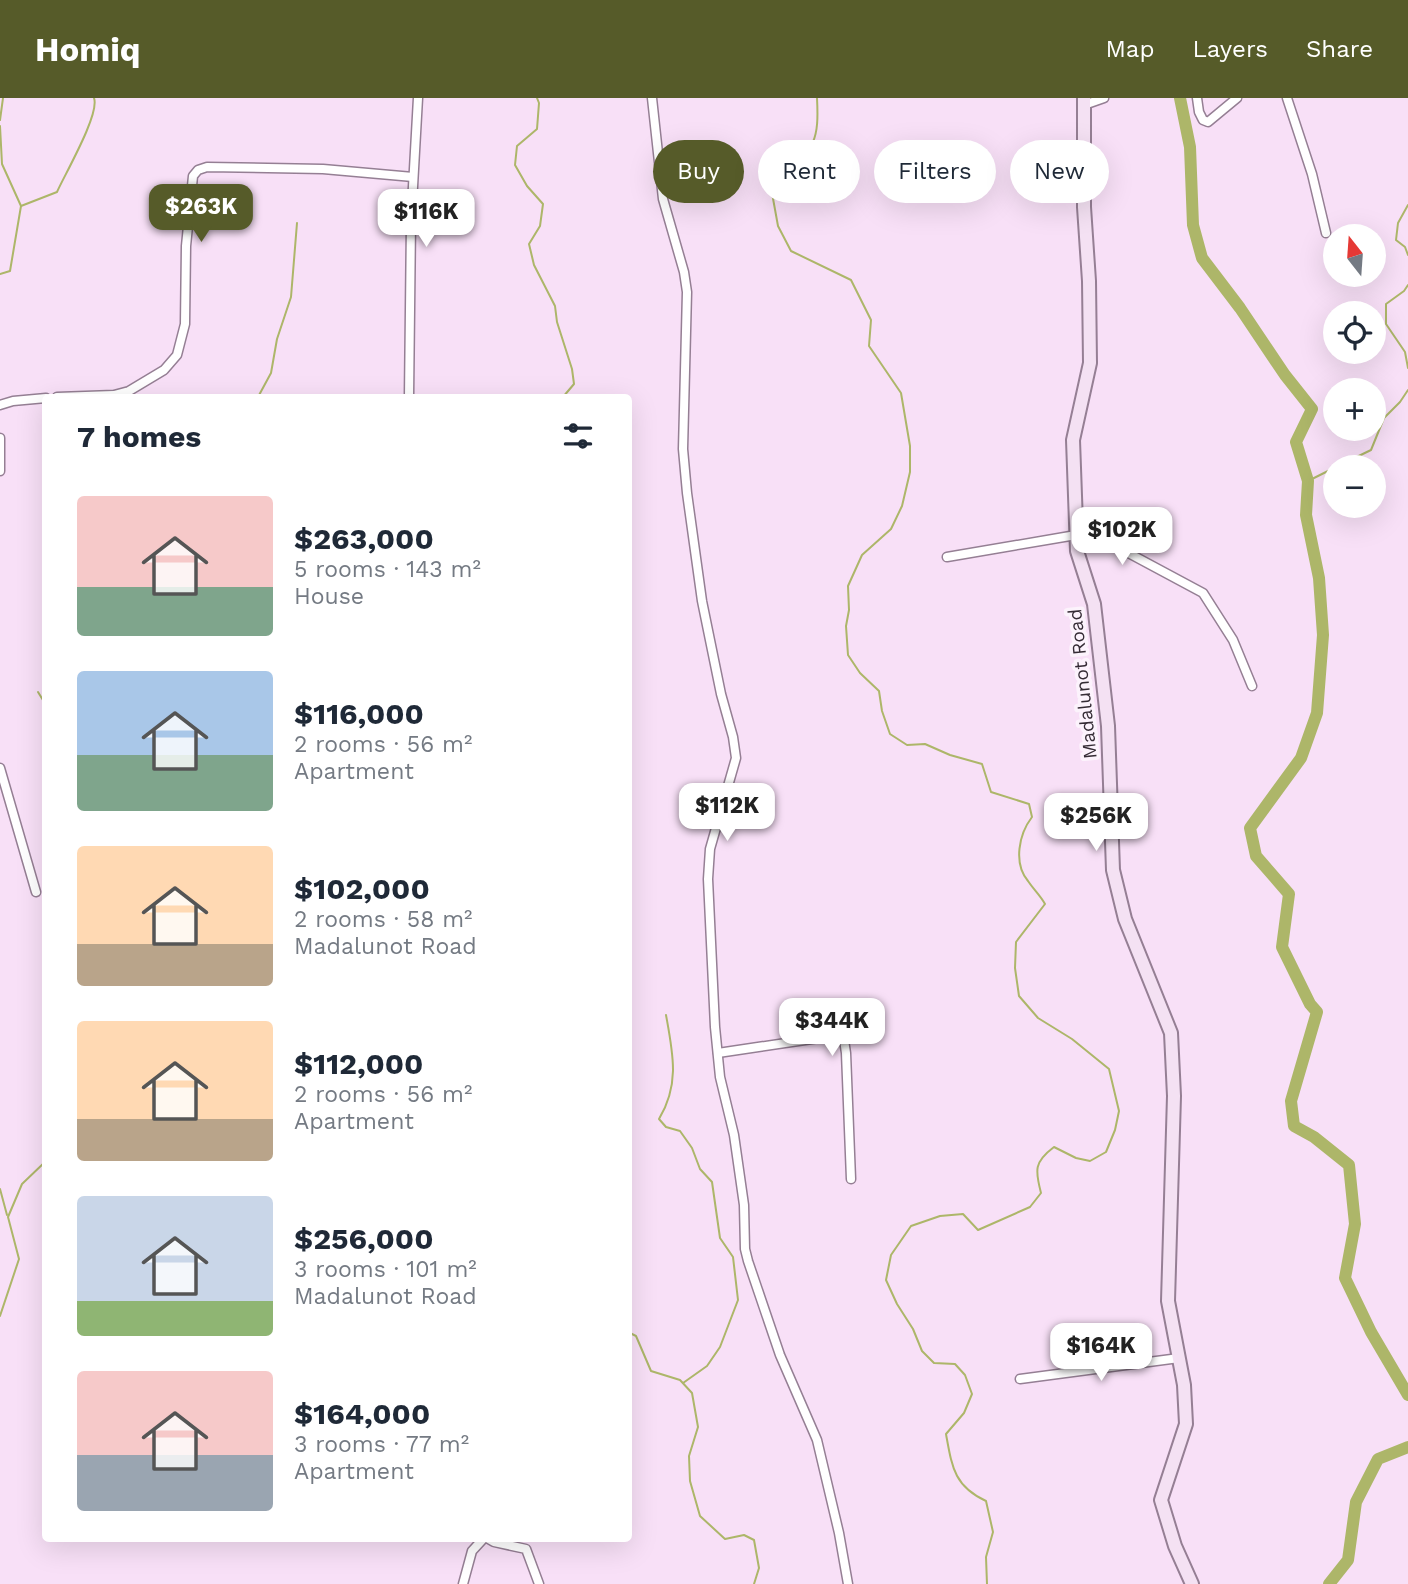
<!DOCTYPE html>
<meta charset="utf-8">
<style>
body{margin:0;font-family:"Work Sans",sans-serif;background:#f6f6f7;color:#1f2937;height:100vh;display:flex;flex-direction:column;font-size:26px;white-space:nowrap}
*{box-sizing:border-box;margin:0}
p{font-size:23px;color:#747a83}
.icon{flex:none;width:38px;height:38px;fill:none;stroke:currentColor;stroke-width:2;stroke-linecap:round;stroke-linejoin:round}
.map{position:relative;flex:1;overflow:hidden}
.sheet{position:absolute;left:42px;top:296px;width:590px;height:1148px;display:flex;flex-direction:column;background:#fff;border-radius:7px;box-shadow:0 7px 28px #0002}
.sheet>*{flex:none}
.top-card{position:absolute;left:653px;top:42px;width:649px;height:63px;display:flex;gap:14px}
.needle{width:46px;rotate:343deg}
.tools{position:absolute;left:1323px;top:126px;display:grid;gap:14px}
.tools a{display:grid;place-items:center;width:63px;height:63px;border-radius:50%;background:#fff;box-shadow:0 7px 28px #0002;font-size:35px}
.price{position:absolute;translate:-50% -60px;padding:0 16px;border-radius:14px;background:#fff;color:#222;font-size:23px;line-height:46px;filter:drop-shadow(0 2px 4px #0008)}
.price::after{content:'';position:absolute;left:50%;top:42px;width:21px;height:16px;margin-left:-10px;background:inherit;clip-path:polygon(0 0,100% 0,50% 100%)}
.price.active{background:#565b29;color:#fff}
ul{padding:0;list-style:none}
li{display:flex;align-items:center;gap:21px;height:175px;padding:0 35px}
li span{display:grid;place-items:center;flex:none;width:196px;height:140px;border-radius:7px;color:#555}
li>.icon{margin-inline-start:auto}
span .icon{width:84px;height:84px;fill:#fffc;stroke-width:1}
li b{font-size:30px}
h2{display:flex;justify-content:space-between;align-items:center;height:84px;padding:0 35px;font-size:30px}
.chip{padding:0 24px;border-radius:32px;background:#fff;box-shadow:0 7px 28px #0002;font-size:24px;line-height:63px}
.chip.active{background:#565b29;color:#fff}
header{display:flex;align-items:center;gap:42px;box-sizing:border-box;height:98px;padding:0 35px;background:#565b29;color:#fff}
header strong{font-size:33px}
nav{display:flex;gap:38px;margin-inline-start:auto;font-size:24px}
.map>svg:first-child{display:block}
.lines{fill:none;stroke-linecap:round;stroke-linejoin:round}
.stream{stroke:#adb669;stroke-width:2}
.river{stroke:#adb669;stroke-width:12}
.minor-casing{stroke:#957f94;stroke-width:11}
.secondary-casing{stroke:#957f94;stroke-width:16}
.minor{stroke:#fff;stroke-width:8}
.secondary{stroke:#f4e1f3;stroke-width:12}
.labels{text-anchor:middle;stroke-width:7;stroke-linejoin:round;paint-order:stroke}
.street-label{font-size:19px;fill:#352c35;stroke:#fcf3fc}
</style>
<header>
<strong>Homiq</strong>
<nav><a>Map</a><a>Layers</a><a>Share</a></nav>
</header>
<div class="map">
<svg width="1408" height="1486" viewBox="0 0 1408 1486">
<rect width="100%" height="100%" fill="#f8e0f7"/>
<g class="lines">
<!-- stream -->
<g class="stream">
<polyline points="537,0 539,5 537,31 517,48 515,67 527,88 543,106 540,128 529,146 534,167 555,208 557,224 572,271 574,286 563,299"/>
<path d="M 817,0 C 819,39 816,56 779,73 L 772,95 L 778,128 L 791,153 L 851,182 L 871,222 L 869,248 L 901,295 L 910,348 L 910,374 L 902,408 L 891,431 L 862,457 L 848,488 L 849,512 L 846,528 L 848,557 L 860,575 L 879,593 L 882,613 L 890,636 L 907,647 L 925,646 L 950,657 L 982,666 L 991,694 L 1029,706 L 1032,719 C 1019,736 1013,765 1028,783 C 1034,792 1040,797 1045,806 L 1016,844 L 1015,870 L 1019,898 L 1038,920 L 1072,941 L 1109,971 L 1119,1013 L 1115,1032 L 1106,1054 L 1090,1063 L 1076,1060 L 1054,1049 C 1034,1064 1035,1072 1041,1095 L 1030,1109 L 978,1132 L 963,1116 L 940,1118 L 911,1128 L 891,1157 L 886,1182 L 897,1206 L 913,1231 L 922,1253 L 934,1265 L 955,1266 L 965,1277 L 972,1296 L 964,1315 L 946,1336 C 952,1369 954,1388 986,1403 L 993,1434 L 986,1459 L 987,1486"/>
<polyline points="0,22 3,0"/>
<polyline points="0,28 2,66 21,108 10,173 0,176"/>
<polyline points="1408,107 1398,125 1396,142 1405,149 1408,157"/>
<path d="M 21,108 L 57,94 C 65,76 100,16 94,0"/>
<polyline points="1408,187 1404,193 1386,206 1386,226 1405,254 1408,270"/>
<polyline points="258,299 271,275 277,241 291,199 297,125"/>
<polyline points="1336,369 1371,352 1384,320 1400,304 1408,292"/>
<polyline points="1308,383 1334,370"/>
<polyline points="38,594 46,607"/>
<path d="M 666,917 C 673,956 680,986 659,1021 L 666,1029 L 680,1033 L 692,1050 L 700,1071 L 712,1084 L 720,1140 L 733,1159 L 738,1202 L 720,1249 L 707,1268 L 683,1285"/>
<polyline points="0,1091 7,1117"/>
<polyline points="0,1218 19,1161 8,1119 22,1086 46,1063"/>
<polyline points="628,1234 636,1238 651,1273 680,1282 692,1295 698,1329 689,1358 690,1383 700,1418 725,1441 744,1437 754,1442 759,1470 754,1486"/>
</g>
<!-- river -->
<g class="river">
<polyline points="1180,0 1190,49 1193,127 1202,160 1240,210 1285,277 1312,311 1296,344 1308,383 1306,417 1319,480 1323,537 1317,615 1301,660 1250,730 1256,758 1289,796 1282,849 1310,906 1317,914 1291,1003 1294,1028 1314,1039 1349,1067 1355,1126 1345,1180 1371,1234 1408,1297"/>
<polyline points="1329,1486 1348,1462 1356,1404 1378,1361 1408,1349"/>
</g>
<defs>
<g id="minor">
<polyline points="652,0 663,101 684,174 687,194 683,351 687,395 702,503 721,596 733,639 736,660 710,751 708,781 715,929 720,979 734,1037 744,1107 745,1151 748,1163 780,1257 817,1342 839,1435 848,1486"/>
<polyline points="1197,0 1199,14 1203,22 1208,24 1237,0"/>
<polyline points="1287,0 1312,76 1326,135"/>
<polyline points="1084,7 1104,0"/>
<polyline points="57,299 114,297 129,293 164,272 177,257 185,226 186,148 193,78 198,72 207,69 323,71 413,79"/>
<polyline points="409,299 411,124 418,0"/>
<polyline points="0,307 13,303 46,300"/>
<polyline points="0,340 0,373"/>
<polyline points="947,459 1076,437 1106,443 1203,495 1233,542 1252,588"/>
<polyline points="0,670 36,794"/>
<polyline points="718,955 839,937 844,942 846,955 851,1081"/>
<polyline points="1020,1281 1179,1260"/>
<polyline points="487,1440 494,1444 526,1451 539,1486"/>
<polyline points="463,1486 472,1453 484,1440"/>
</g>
<polyline id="secondary" points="1084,0 1084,109 1089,183 1090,265 1073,342 1077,453 1094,506 1108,628 1113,772 1125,821 1171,935 1174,998 1168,1203 1184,1287 1186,1326 1161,1402 1175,1448 1192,1486"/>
</defs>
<!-- minor casing -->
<use href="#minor" class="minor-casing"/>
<!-- secondary casing -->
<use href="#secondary" class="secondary-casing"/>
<!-- minor -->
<use href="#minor" class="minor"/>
<!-- secondary -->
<use href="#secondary" class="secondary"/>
</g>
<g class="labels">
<!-- street labels -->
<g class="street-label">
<text transform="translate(1082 586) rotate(-96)" y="7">Madalunot Road</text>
</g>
</g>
</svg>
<div class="tools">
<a><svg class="needle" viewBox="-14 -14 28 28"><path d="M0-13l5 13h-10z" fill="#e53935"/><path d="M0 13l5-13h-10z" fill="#747a83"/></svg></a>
<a><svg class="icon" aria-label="locate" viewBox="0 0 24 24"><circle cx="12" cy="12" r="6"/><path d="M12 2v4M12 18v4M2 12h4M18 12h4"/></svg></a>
<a>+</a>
<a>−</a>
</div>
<b class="price active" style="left:201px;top:146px">$263K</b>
<b class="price" style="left:426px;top:151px">$116K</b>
<b class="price" style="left:1122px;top:469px">$102K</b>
<b class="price" style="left:727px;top:745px">$112K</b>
<b class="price" style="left:1096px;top:755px">$256K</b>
<b class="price" style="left:832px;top:960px">$344K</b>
<b class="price" style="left:1101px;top:1285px">$164K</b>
<div class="top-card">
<a class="chip active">Buy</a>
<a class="chip">Rent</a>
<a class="chip">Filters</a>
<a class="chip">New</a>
</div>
<section class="sheet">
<h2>7 homes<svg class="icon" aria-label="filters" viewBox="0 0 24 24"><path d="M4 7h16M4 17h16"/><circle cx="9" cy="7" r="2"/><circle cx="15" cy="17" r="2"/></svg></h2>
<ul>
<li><span style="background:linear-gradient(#f6c9c9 65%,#7fa58c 0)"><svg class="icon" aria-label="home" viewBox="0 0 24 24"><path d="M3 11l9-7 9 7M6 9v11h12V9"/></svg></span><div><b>$263,000</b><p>5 rooms · 143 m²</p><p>House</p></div></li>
<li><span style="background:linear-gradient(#a9c7e8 60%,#7fa58c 0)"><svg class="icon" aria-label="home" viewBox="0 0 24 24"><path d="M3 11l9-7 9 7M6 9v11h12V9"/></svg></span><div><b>$116,000</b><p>2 rooms · 56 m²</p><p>Apartment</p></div></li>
<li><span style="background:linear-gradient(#ffd9b3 70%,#b9a48a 0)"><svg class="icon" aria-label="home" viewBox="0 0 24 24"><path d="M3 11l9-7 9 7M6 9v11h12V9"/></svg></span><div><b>$102,000</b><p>2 rooms · 58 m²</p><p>Madalunot Road</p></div></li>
<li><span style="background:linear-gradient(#ffd9b3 70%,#b9a48a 0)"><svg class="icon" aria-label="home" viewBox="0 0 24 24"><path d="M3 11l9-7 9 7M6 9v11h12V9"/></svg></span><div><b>$112,000</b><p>2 rooms · 56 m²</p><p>Apartment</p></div></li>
<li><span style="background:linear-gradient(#c9d6e8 75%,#8fb573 0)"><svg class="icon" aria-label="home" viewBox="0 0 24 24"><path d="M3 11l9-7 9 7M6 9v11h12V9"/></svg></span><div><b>$256,000</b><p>3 rooms · 101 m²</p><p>Madalunot Road</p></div></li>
<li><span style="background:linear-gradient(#f6c9c9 60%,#9aa5b1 0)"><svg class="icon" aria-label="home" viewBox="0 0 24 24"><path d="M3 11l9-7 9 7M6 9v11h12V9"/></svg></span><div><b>$164,000</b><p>3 rooms · 77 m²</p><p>Apartment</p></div></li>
</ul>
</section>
</div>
